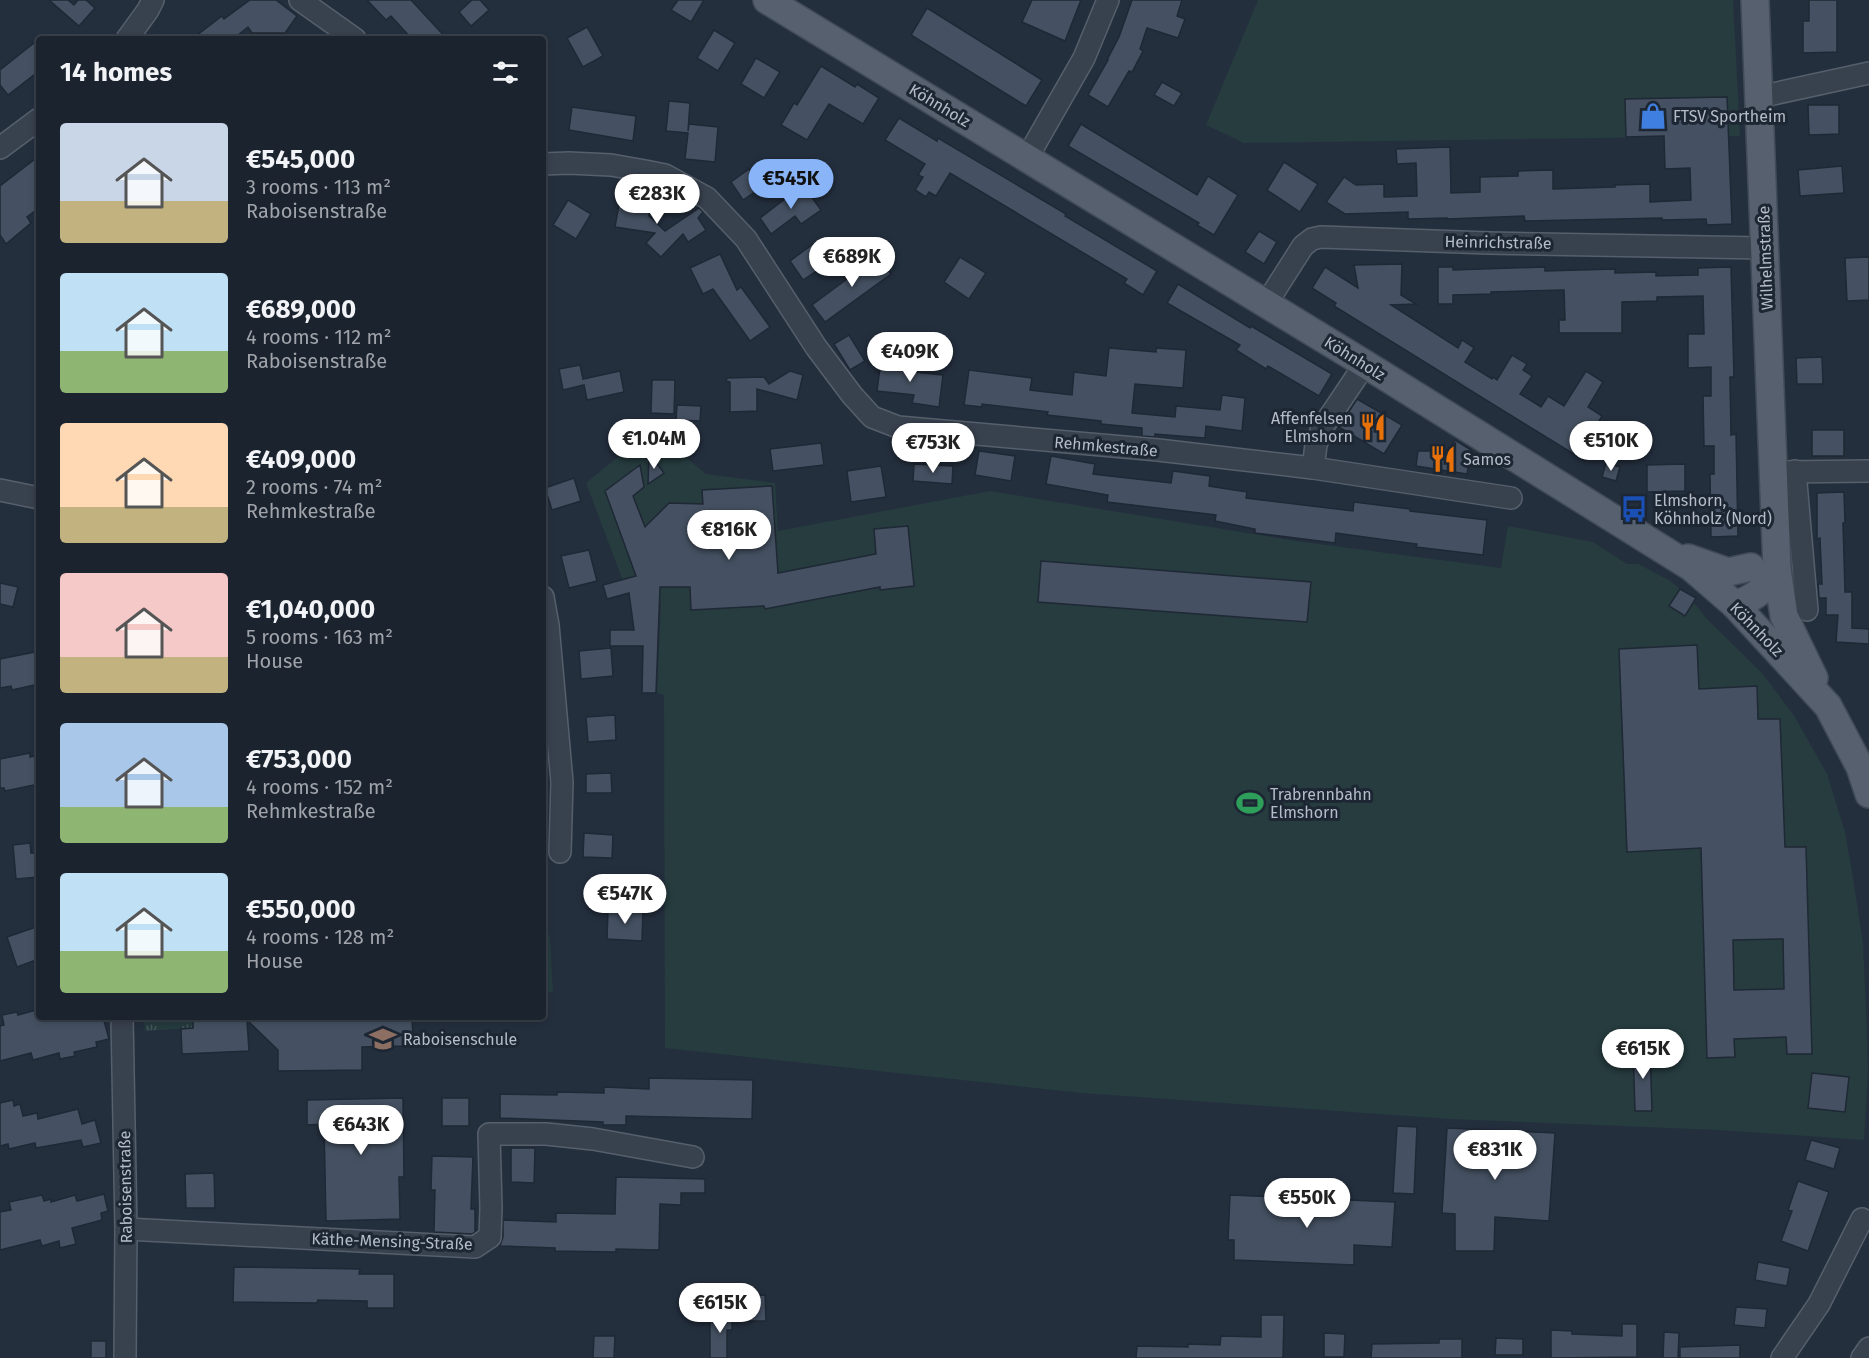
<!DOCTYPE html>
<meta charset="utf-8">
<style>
body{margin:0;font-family:"Fira Sans",sans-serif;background:#242b36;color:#f1f3f6;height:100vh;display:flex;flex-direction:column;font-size:22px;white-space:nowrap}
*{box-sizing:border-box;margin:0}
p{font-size:20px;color:#a0a4aa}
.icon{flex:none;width:33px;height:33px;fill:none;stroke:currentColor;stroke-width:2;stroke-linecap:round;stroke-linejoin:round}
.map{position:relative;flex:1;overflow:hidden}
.panel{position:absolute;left:36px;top:36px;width:510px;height:984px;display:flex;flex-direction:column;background:#1b232e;border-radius:6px;box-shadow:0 3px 9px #0003,0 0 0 2px #39404a}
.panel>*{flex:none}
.price{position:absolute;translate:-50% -51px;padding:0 14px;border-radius:21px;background:#fff;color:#222;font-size:20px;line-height:39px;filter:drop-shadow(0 2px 3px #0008)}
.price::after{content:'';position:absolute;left:50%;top:36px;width:18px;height:14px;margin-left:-9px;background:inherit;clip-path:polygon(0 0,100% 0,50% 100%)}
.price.active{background:#8ab4f8;color:#111}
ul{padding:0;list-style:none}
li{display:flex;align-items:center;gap:18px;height:150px;padding:0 24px}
li span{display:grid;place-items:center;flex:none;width:168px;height:120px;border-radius:6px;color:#555}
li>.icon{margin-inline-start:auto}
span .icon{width:72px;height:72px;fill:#fffc;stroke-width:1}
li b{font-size:26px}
h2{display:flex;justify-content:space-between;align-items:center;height:72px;padding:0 24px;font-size:26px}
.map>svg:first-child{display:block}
.park{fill:url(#park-tufts)}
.pitch{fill:#263c3f}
.building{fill:#455162;stroke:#1f2835;stroke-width:1.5;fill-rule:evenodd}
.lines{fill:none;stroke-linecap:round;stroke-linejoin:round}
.minor-casing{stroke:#565f6c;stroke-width:24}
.major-casing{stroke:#414a57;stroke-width:30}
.minor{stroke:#38414e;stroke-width:21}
.major{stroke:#56606e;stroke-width:27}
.labels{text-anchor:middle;stroke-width:6;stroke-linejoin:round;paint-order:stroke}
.street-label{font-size:16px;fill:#b4bcc9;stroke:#1d2633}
.poi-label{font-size:16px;fill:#b4bcc9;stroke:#1d2633;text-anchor:start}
</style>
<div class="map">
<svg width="1869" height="1358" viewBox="0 0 1869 1358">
<defs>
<pattern id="park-tufts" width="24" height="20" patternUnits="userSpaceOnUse" patternTransform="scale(1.5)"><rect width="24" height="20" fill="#263c3f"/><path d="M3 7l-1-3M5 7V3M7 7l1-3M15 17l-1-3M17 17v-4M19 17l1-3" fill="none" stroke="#435659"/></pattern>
</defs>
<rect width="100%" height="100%" fill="#242f3e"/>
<!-- park -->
<polygon class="park" points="144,1017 193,1017 193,1028 145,1031"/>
<!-- pitch -->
<g class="pitch">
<polygon points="1258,0 1733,0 1740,136 1244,143 1206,125"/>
<polygon points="652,429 706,474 775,483 778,531 990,491 1296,541 1501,568 1508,526 1593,542 1627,564 1638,564 1669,580 1688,595 1707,619 1762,673 1795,717 1827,774 1845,832 1853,878 1863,943 1866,1010 1868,1072 1864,1140 1718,1130 1450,1119 1082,1093 665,1048 664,695 657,693 661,602 628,594 586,483"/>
<polygon points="543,935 550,935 553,992 543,992"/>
</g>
<!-- building -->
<g class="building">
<polygon points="49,0 68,0 74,5 78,0 86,0 95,8 79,26"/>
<polygon points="250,0 276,0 297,16 285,33 252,33 248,27 233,39 192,39 222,16 224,19"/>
<polygon points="367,0 411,0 447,39 412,39 391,16 386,20"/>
<polygon points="472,0 480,0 489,10 471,26 459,12"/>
<polygon points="678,0 704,0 691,22 671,10"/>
<polygon points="1032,0 1081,0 1065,41 1022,22"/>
<polygon points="1132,0 1182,0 1177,16 1185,19 1178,38 1147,28 1140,49 1143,51 1132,72 1129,71 1108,107 1088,95 1108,60 1107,60 1119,37"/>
<polygon points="1809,0 1837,0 1837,52 1803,53 1803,21 1809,21"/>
<polygon points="927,8 1042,80 1026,106 911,35"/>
<polygon points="587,27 603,56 583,67 567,38"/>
<polygon points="714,30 735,43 718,71 697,58"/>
<polygon points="39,39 39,71 8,95 0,85 0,70"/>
<polygon points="756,58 780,72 764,98 741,84"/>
<polygon points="821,66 855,87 857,84 879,98 863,124 829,104 807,140 781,125 794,103 797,105"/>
<polygon points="1162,82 1182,93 1174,106 1154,95"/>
<polygon points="1727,97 1732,224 1707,225 1706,219 1662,220 1662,218 1525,221 1524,216 1447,219 1447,218 1408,219 1408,212 1345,214 1326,202 1344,177 1356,185 1384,184 1384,197 1417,196 1416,163 1397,164 1396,149 1450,147 1451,193 1480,192 1480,177 1518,176 1518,171 1553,170 1553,189 1615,187 1615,185 1650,184 1650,202 1691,200 1690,168 1665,169 1664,136 1626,137 1625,99"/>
<polygon points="669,101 690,103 688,131 689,124 718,127 715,162 685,159 688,133 666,131"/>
<polygon points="1808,105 1839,105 1839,134 1809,135"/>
<polygon points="572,107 636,116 633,141 569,130"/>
<polygon points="899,118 937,141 938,138 1066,214 1065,216 1157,271 1143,295 1124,283 1127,279 950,173 936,196 929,192 926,197 915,190 923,177 918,175 925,164 885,140"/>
<polygon points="1081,124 1197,195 1208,176 1238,195 1214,235 1197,225 1199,223 1068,146"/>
<polygon points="39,156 39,208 27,217 31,223 6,244 0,235 0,186"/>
<polygon points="1284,162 1318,184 1300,212 1267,190"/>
<polygon points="1842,166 1844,193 1800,196 1798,170"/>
<polygon points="749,169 762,187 743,200 731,182"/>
<polygon points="803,185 821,210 801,224 795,216 771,234 760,218"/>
<polygon points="625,198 651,202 649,216 665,231 699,208 703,212 698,218 706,230 688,242 683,234 661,257 646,243 655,233 615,227 619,204 624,205"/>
<polygon points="568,200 591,214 576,239 553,225"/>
<polygon points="1259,231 1277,242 1264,264 1245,252"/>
<polygon points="813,244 827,264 803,280 790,261"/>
<polygon points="720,254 737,290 741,287 770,327 750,341 713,289 703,294 690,268"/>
<polygon points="877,254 891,274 825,322 812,305 847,279 845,277"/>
<polygon points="960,257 986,273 969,299 944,282"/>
<polygon points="1869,257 1869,300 1847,301 1845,258"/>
<polygon points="1402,264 1401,295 1416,304 1391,305 1458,348 1462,340 1474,348 1465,362 1492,379 1493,377 1497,380 1512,355 1527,364 1523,370 1532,376 1520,394 1541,407 1548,396 1564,406 1586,371 1603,382 1588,407 1602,416 1590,436 1597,441 1585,461 1334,306 1336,303 1312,288 1325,267 1358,288 1354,265"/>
<polygon points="1438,267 1453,267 1453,270 1545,267 1545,271 1615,269 1615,273 1656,272 1656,276 1698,275 1698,268 1731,267 1734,377 1730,377 1731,435 1736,434 1738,536 1711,537 1710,474 1714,474 1714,446 1704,446 1703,396 1711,396 1711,367 1688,368 1688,334 1704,334 1703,296 1657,297 1657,301 1622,302 1622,333 1559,333 1559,320 1565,320 1564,290 1491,292 1491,294 1453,295 1453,304 1438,304"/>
<polygon points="1178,284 1250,328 1251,326 1332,374 1319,396 1268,366 1266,369 1236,350 1240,345 1167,303"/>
<polygon points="849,335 865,361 850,370 834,344"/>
<polygon points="1109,348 1156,352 1156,348 1186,350 1183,388 1135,384 1132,413 1175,417 1176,406 1220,410 1222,395 1245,398 1242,431 1206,426 1205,438 1155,434 1155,437 1142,436 1142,428 1101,424 1101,421 1047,415 1048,412 982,404 982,407 964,405 969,370 1032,378 1030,390 1072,395 1074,372 1106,376"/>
<polygon points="1822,357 1823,384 1797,384 1796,358"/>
<polygon points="881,360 906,363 905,371 943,375 939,407 912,403 914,395 877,391"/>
<polygon points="580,365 583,379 620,371 624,392 587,400 584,385 563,390 559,369"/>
<polygon points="790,371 803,375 797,400 757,389 757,411 730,412 730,382 726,381 727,378 764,377 769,384"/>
<polygon points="652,380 675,380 674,414 651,413"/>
<polygon points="1357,399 1402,425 1384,454 1339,427"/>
<polygon points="677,405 701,406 700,421 676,420"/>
<rect x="1812" y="430" width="32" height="26"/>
<polygon points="1455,440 1471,450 1467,474 1416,466 1418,451 1447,451"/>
<polygon points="821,443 824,465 773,471 770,449"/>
<polygon points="979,451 1015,456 1011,481 975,475"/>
<polygon points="649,453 664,473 648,484"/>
<polygon points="1051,456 1095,464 1093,474 1171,483 1173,471 1210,476 1209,486 1247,492 1246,498 1353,511 1354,502 1410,509 1410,511 1487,520 1483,555 1416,547 1417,544 1336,533 1335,543 1255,533 1255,529 1215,521 1216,515 1107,502 1108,495 1046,484"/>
<polygon points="1606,463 1620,467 1616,481 1602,477"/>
<polygon points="914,464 953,466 952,484 913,481"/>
<polygon points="1685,464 1685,491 1647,492 1647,465"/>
<polygon points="640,465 644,487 633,496 645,527 669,503 703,504 702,490 772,486 778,573 876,554 874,529 908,526 914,586 880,590 880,587 765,609 764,606 691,610 690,587 660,587 656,693 642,693 643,646 610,646 610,630 634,630 629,593 607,599 603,585 636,576 605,491"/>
<polygon points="881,466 886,497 851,502 847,471"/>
<polygon points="574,478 581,501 552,510 545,488"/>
<polygon points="1844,492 1845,523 1843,523 1845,592 1852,592 1852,628 1869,629 1869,644 1836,642 1838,615 1826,615 1826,598 1819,598 1818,584 1822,584 1820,538 1817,539 1817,493"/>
<polygon points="589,550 597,581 569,588 561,556"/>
<polygon points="1041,561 1311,582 1307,622 1038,602"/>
<polygon points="0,583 18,587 13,607 0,604"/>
<polygon points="1680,589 1696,598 1685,616 1669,606"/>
<path d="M 1697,645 L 1699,689 L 1757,686 L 1758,719 L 1780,719 L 1785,847 L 1806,847 L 1812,1054 L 1787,1054 L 1786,1037 L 1734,1039 L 1735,1057 L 1707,1058 L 1701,848 L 1627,852 L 1619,649 ZM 1783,939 L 1784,989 L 1734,990 L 1733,940 Z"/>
<polygon points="611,648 613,676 581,679 579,651"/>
<polygon points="35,652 35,655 39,654 39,684 12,690 11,686 0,688 0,659"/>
<polygon points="615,715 616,740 588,742 586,717"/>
<polygon points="30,753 30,757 39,755 39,784 5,791 4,788 0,788 0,759"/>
<polygon points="611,773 612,793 586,793 586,774"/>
<polygon points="584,833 613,835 612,858 583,857"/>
<polygon points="30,843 31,853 39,853 39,877 16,879 13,845"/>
<polygon points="608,909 643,910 642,941 607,939"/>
<polygon points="39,926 39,959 17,967 7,937"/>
<polygon points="36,1010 38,1017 103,1017 109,1039 96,1042 97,1047 74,1052 75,1056 60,1059 59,1053 33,1060 31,1053 0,1061 0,1026 4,1025 2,1015 17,1012 18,1015"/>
<polygon points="193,1017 412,1017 413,1037 404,1046 362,1047 362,1070 278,1071 278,1050 247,1020 249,1051 182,1054 181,1029 193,1028"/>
<polygon points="1650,1048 1652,1111 1635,1111 1633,1049"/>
<polygon points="1812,1073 1849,1077 1845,1112 1808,1108"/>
<polygon points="649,1078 753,1080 752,1119 626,1116 626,1125 603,1125 603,1122 500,1118 500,1094 557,1095 557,1092 604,1093 604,1087 649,1089"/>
<polygon points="403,1098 404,1177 399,1177 400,1219 326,1221 324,1124 307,1125 307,1100"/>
<rect x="442" y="1098" width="27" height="28"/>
<polygon points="13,1100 14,1106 20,1104 23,1116 37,1113 38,1119 78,1109 82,1124 95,1120 101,1143 83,1147 81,1140 36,1148 35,1143 9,1149 8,1144 0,1146 0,1103"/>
<polygon points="1397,1126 1417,1127 1414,1194 1393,1193"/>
<polygon points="1447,1128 1555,1133 1549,1221 1495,1217 1494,1251 1455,1251 1455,1214 1442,1213"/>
<polygon points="1811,1140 1840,1148 1834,1169 1805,1160"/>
<polygon points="511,1148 535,1148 534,1183 511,1182"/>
<polygon points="432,1156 473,1157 471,1209 475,1209 475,1232 472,1234 434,1232 435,1190 431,1190"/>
<polygon points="214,1173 215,1208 186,1208 185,1174"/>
<polygon points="616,1177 705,1179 705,1193 681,1193 681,1205 660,1204 659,1250 616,1249 616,1252 555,1251 555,1248 500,1246 503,1237 503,1220 556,1222 556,1213 615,1214"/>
<polygon points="1798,1181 1829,1192 1808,1251 1781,1241 1792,1211 1788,1210"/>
<polygon points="104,1194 108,1211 101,1213 102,1220 72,1228 76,1244 60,1248 59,1241 42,1246 40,1240 0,1250 0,1212 11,1210 9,1202 42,1195 44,1201 51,1199 51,1202 75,1195 77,1201"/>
<polygon points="1230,1195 1395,1202 1392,1247 1354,1245 1354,1265 1234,1260 1234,1240 1228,1240"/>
<polygon points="1758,1262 1790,1268 1787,1286 1755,1280"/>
<polygon points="234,1267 360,1269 359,1274 394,1274 394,1308 367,1308 367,1301 318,1300 317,1303 233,1302"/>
<polygon points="765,1295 766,1321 749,1321 748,1296"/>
<polygon points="1736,1307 1767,1309 1765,1328 1734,1325"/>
<polygon points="710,1312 732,1313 732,1330 727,1330 727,1358 710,1358"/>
<polygon points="1261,1315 1284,1315 1283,1358 1136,1358 1137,1346 1188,1347 1188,1344 1220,1345 1221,1336 1261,1337"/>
<polygon points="1622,1324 1637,1324 1637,1357 1551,1358 1551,1330 1572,1331 1572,1334 1622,1336"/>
<polygon points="1664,1332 1679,1333 1678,1358 1663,1358"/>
<polygon points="1324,1333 1345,1334 1344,1357 1324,1357"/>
<polygon points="594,1336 615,1336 614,1358 593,1358"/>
<polygon points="1496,1338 1523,1339 1523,1355 1495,1355"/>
<polygon points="1439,1339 1462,1339 1462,1358 1371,1358 1372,1344 1439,1343"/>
<rect x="91" y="1341" width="15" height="17"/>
<polygon points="1740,1345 1740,1358 1680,1358 1680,1347"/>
</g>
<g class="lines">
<defs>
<g id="minor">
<polyline points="300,0 355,39"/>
<polyline points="127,39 148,10 153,0"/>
<polyline points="1759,97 1869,73"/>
<polyline points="0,148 39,119"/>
<polyline points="1027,158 1084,58 1108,0"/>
<polyline points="543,164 569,163 611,165 645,171 665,175 707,198 746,239 816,347 852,395 872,417 898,427 1158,450 1313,468 1511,498"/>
<polyline points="1266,304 1303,246 1312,239 1321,237 1489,243 1763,248"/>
<polyline points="1313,468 1316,445 1322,428 1365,364"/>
<polyline points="1795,471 1807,610"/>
<polyline points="1783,472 1869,471"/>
<polyline points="0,490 39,498"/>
<polyline points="543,597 548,625 562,782 560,852"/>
<polyline points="122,1017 126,1229 125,1358"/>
<polyline points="126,1229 475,1247 490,1237 491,1208 489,1134 546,1134 593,1139 693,1157"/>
<polyline points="1782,1358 1819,1304 1862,1219"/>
<polyline points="1862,1358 1869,1348"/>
</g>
<g id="major">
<polyline points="767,0 1365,364 1691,567 1735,605 1828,706 1860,767 1869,794"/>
<polyline points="1755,0 1777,569 1784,616 1814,678"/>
<polyline points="1688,558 1728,572 1751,567"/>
<path d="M 1735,605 C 1757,597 1765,589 1777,569"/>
</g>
</defs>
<!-- minor casing -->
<use href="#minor" class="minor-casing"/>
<!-- major casing -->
<use href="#major" class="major-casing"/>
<!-- minor -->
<use href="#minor" class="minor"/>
<!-- major -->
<use href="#major" class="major"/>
</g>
<!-- icons -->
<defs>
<symbol id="shop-bare" viewBox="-9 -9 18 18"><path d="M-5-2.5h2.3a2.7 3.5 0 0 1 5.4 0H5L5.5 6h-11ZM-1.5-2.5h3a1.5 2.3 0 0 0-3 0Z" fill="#3f7fe0" stroke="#1d2633" stroke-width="2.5" paint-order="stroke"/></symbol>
<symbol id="restaurant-bare" viewBox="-9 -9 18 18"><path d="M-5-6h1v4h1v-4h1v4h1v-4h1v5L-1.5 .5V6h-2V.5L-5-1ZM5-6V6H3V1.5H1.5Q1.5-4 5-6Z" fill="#e8710a" stroke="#1d2633" stroke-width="2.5" paint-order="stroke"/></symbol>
<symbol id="bus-bare" viewBox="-9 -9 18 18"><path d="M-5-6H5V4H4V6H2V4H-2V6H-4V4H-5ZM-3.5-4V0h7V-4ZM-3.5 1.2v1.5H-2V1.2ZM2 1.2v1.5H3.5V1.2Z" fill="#1a4fb4" stroke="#1d2633" stroke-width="2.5" paint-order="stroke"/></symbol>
<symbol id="stadium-bare" viewBox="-9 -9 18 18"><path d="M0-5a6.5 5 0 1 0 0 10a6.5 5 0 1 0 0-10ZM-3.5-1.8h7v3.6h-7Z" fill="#2e9e5b" stroke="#1d2633" stroke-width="2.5" paint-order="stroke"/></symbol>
<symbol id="school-bare" viewBox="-9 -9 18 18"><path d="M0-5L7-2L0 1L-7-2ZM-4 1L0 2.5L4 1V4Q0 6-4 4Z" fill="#8d6e63" stroke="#1d2633" stroke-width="2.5" paint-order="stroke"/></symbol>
</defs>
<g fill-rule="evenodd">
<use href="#shop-bare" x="1634" y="97" width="38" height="38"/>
<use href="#restaurant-bare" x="1354" y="408" width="38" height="38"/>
<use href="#restaurant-bare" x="1424" y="440" width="38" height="38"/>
<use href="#bus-bare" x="1615" y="490" width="38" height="38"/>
<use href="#stadium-bare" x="1231" y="784" width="38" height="38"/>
<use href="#school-bare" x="364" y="1020" width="38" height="38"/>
</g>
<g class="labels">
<!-- street labels -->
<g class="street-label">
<text transform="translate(940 105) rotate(31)" y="6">Köhnholz</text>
<text transform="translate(1498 242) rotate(1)" y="6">Heinrichstraße</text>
<text transform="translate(1765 258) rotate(-92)" y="6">Wilhelmstraße</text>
<text transform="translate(1355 358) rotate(32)" y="6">Köhnholz</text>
<text transform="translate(1106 446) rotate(5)" y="6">Rehmkestraße</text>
<text transform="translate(1757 629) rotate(46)" y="6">Köhnholz</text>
<text transform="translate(125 1187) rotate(-91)" y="6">Raboisenstraße</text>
<text transform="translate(392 1241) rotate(2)" y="6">Käthe-Mensing-Straße</text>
</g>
<!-- poi labels -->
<g class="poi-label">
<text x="1673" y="122">FTSV Sportheim</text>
<text x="1353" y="424" text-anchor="end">Affenfelsen<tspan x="1353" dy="18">Elmshorn</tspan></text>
<text x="1463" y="465">Samos</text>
<text x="1654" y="506">Elmshorn,<tspan x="1654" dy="18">Köhnholz (Nord)</tspan></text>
<text x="1270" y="800">Trabrennbahn<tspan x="1270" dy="18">Elmshorn</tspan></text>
<text x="403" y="1045">Raboisenschule</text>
</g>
</g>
</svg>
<b class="price active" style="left:791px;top:210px">€545K</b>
<b class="price" style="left:657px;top:225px">€283K</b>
<b class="price" style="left:852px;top:288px">€689K</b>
<b class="price" style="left:910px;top:383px">€409K</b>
<b class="price" style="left:654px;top:470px">€1.04M</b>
<b class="price" style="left:1611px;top:472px">€510K</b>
<b class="price" style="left:933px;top:474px">€753K</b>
<b class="price" style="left:729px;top:561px">€816K</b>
<b class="price" style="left:625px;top:925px">€547K</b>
<b class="price" style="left:1643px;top:1080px">€615K</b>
<b class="price" style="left:361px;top:1156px">€643K</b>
<b class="price" style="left:1495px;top:1181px">€831K</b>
<b class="price" style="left:1307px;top:1229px">€550K</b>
<b class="price" style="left:720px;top:1334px">€615K</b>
<section class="panel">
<h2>14 homes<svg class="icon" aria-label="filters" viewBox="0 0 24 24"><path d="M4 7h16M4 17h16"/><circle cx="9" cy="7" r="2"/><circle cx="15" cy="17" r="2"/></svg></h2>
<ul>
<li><span style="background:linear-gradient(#c9d6e8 65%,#c2b280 0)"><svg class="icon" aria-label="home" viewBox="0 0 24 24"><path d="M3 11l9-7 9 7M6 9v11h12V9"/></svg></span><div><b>€545,000</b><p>3 rooms · 113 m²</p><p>Raboisenstraße</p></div></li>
<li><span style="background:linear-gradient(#bfe0f5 65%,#8fb573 0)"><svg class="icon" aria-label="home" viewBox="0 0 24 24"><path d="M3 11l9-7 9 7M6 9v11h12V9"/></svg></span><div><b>€689,000</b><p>4 rooms · 112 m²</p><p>Raboisenstraße</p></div></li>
<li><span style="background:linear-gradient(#ffd9b3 70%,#c2b280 0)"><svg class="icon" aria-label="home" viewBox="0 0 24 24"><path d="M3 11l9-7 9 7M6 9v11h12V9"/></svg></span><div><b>€409,000</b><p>2 rooms · 74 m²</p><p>Rehmkestraße</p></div></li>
<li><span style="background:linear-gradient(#f6c9c9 70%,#c2b280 0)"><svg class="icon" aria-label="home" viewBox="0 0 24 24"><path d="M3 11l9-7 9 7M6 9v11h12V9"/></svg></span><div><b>€1,040,000</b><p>5 rooms · 163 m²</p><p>House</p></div></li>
<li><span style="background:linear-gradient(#a9c7e8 70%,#8fb573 0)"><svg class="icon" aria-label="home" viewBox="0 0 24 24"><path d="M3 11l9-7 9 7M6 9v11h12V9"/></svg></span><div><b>€753,000</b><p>4 rooms · 152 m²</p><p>Rehmkestraße</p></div></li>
<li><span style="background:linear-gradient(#bfe0f5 65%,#8fb573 0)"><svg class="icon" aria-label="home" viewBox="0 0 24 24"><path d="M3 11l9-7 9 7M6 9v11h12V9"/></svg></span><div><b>€550,000</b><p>4 rooms · 128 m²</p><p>House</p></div></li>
</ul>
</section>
</div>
